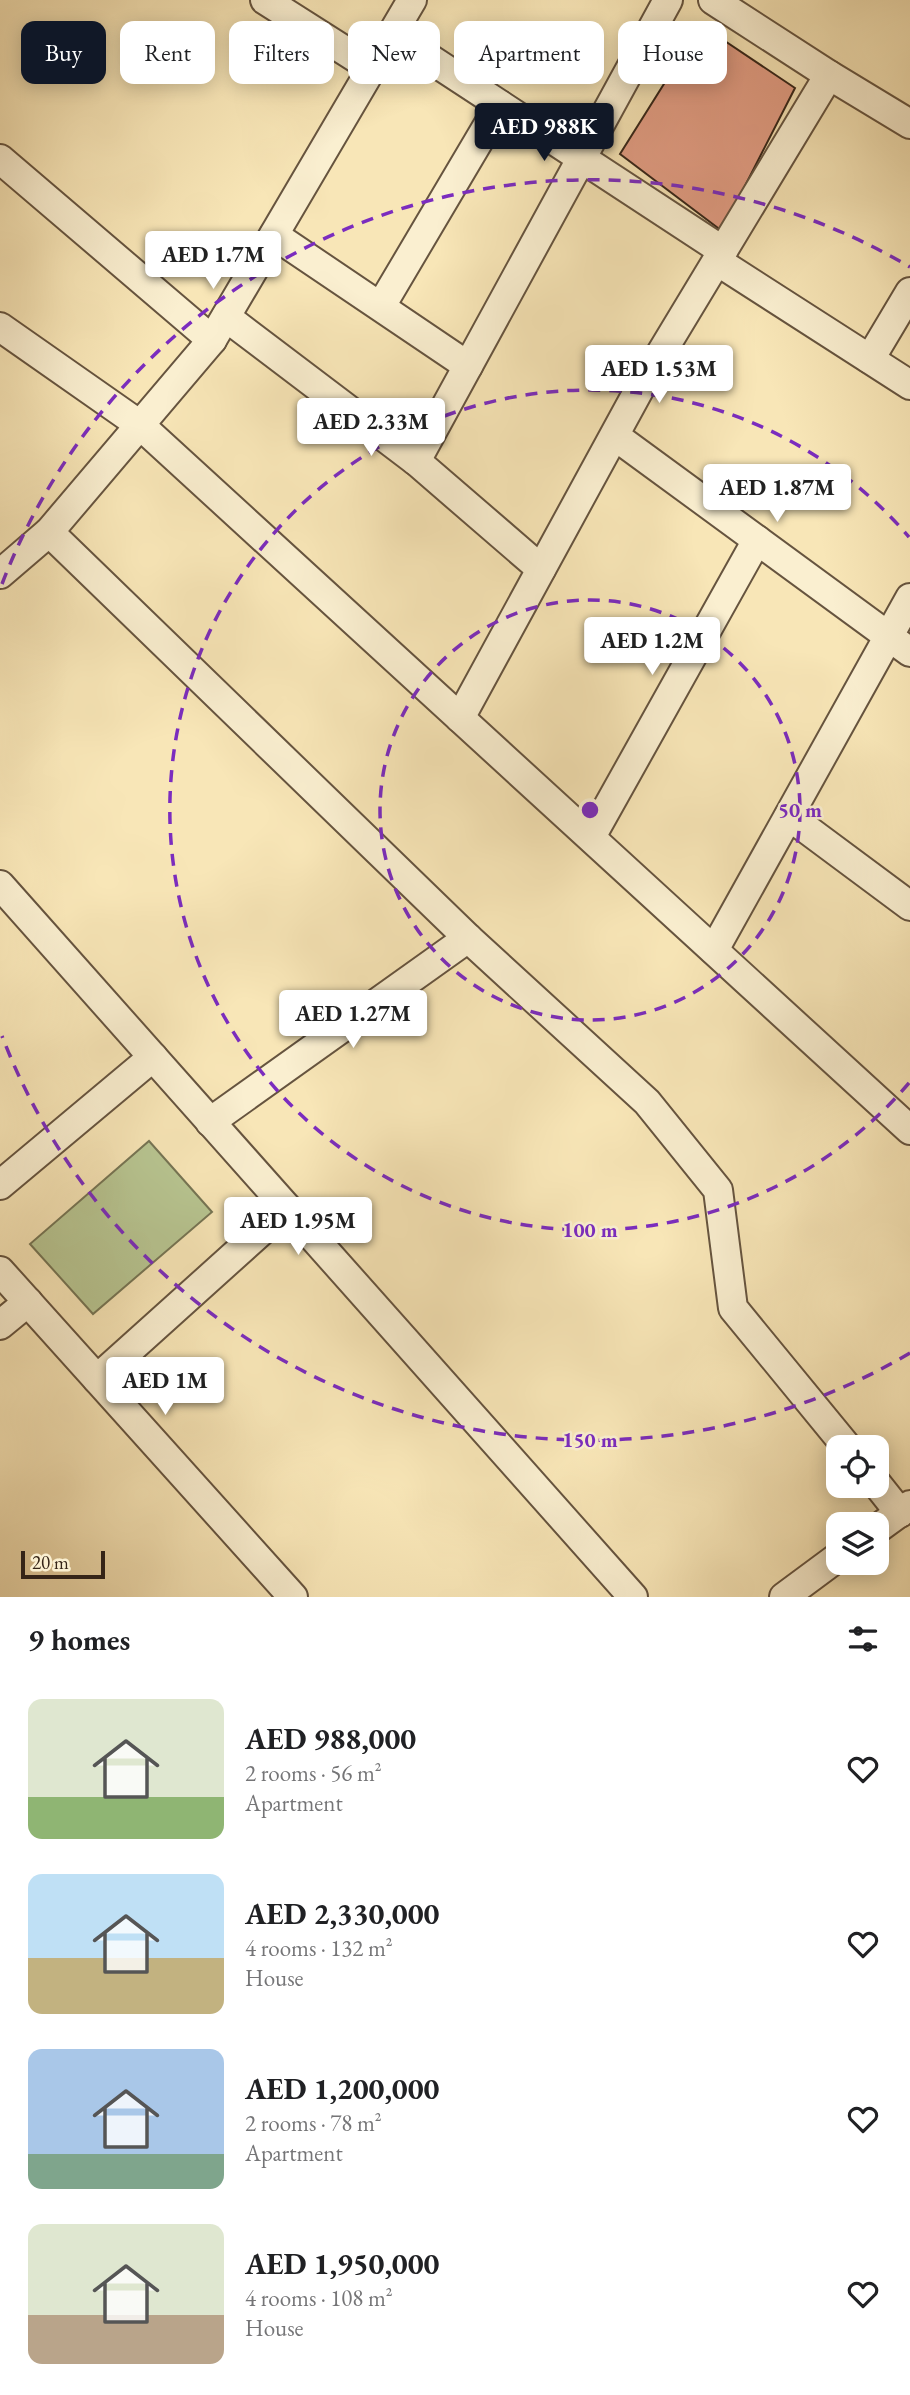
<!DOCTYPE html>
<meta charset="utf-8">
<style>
body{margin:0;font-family:"EB Garamond",serif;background:#f2f2f2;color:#202124;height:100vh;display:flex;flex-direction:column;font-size:26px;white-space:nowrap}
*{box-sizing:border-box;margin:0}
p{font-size:23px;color:#757577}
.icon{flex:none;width:38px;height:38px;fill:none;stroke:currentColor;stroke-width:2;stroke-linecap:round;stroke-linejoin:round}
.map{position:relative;height:1597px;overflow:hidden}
.panel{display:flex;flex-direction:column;background:#fff;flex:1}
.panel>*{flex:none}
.hud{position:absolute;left:21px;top:21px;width:868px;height:63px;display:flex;gap:14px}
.buttons{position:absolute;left:826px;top:1435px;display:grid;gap:14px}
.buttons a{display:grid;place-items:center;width:63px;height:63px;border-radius:14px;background:#fff;box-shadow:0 4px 18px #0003;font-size:35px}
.scale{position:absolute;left:21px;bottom:18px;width:84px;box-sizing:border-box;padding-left:7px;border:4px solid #352417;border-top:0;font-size:19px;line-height:24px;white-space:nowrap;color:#352417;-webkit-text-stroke:5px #faefd0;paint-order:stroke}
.price{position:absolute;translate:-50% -60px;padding:0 16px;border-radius:7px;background:#fff;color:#222;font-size:23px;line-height:46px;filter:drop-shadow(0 2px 4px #0008)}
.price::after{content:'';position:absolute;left:50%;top:42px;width:21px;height:16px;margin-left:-10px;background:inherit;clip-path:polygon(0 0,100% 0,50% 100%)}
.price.selected{background:#111827;color:#fff}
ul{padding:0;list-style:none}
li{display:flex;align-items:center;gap:21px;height:175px;padding:0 28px}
li span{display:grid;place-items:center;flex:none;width:196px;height:140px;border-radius:14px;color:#555}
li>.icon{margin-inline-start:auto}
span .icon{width:84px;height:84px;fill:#fffc;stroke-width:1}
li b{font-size:30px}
h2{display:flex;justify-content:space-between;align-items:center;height:84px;padding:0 28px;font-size:30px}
.pill{padding:0 24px;border-radius:14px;background:#fff;box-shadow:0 4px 18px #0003;font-size:24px;line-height:63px}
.pill.selected{background:#111827;color:#fff}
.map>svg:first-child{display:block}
.green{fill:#b8c692;stroke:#767554;stroke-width:2}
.building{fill:#e39d84;stroke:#352417;stroke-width:2}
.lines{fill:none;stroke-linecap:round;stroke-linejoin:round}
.street-casing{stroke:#66543f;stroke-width:32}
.street{stroke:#faefd0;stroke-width:28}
.ring{fill:none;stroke:#7b2cbf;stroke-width:3.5;stroke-dasharray:12 9}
.centre{fill:#7b2cbf;stroke:#faefd0;stroke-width:3.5}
.ring-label{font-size:21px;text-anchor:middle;font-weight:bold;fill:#7b2cbf;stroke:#faefd0;stroke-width:5;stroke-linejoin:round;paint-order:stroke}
</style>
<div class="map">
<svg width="910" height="1597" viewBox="0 0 910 1597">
<rect width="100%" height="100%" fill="#f8e6b7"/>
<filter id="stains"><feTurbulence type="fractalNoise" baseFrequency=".00286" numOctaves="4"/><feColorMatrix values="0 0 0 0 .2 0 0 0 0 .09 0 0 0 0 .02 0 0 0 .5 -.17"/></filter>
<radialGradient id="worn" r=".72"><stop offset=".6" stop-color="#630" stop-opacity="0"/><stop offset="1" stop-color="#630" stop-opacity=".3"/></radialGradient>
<!-- green -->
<polygon class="green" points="149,1141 212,1212 93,1314 30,1244"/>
<!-- building -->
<polygon class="building" points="701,25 795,88 722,231 620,154"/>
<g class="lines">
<defs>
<g id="street">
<polyline points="265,0 372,68"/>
<polyline points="713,0 829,75 910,124"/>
<polyline points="392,34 723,251"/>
<polyline points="0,159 212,340"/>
<polyline points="274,235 468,366"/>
<polyline points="717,261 910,385"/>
<polyline points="381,306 500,105"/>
<polyline points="226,317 416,461 541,569"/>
<polyline points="0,327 140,425 910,1130"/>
<polyline points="870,359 910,292"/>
<polyline points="615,436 910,652"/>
<polyline points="416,461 668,0"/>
<polyline points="49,532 468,938 647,1102 718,1190 733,1308 847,1447"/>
<polyline points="0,574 49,532 212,340 412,0"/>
<polyline points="460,718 640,388 829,75"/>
<polyline points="789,816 910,906"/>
<polyline points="591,837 757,540"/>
<polyline points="0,885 633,1597"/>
<polyline points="714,950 910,598"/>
<polyline points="210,1122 468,938"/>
<polyline points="0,1185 153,1057"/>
<polyline points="0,1271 293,1597"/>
<polyline points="0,1325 28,1302"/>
<polyline points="97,1379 287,1208"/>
<polyline points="877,1484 900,1513"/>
<polyline points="877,1529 910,1505"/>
<polyline points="784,1597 838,1557"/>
</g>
</defs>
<!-- street casing -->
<use href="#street" class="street-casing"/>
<!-- street -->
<use href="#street" class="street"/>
</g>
<!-- distance rings -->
<g class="ring">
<circle cx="590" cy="810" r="210"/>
<path d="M909 1083A420 420 0 1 1 909 537"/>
<path d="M910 1353A630 630 0 0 1 2 1036M2 584A630 630 0 0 1 910 267"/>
</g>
<circle cx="590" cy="810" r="10" class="centre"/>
<g class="ring-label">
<text x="800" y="817">50 m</text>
<text x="590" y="1237">100 m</text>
<text x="590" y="1447">150 m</text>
</g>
<rect width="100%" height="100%" filter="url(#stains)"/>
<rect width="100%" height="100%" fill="url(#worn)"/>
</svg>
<div class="buttons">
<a><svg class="icon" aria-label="locate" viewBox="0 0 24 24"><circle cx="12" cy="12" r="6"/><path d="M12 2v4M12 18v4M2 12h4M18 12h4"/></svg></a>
<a><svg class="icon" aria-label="layers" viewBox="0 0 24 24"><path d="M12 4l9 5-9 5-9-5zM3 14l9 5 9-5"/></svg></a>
</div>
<div class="scale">20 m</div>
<b class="price selected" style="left:544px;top:163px">AED 988K</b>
<b class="price" style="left:213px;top:291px">AED 1.7M</b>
<b class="price" style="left:659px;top:405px">AED 1.53M</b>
<b class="price" style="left:371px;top:458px">AED 2.33M</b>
<b class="price" style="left:777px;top:524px">AED 1.87M</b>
<b class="price" style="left:652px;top:677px">AED 1.2M</b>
<b class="price" style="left:353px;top:1050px">AED 1.27M</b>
<b class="price" style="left:298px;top:1257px">AED 1.95M</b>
<b class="price" style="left:165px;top:1417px">AED 1M</b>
<div class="hud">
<a class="pill selected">Buy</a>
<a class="pill">Rent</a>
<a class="pill">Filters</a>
<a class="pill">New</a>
<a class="pill">Apartment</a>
<a class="pill">House</a>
</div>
</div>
<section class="panel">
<h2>9 homes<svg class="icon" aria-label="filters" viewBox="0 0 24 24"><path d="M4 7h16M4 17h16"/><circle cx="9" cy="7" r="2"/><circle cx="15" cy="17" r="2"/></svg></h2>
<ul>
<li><span style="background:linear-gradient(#dfe7d0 70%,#8fb573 0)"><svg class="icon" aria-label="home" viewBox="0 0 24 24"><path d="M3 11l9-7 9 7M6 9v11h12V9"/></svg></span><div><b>AED 988,000</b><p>2 rooms · 56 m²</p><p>Apartment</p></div><svg class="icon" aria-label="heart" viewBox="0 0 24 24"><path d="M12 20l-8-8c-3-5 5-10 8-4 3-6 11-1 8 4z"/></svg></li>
<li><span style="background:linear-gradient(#bfe0f5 60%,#c2b280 0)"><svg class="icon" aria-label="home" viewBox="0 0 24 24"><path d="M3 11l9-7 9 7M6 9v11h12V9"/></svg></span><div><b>AED 2,330,000</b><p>4 rooms · 132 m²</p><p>House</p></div><svg class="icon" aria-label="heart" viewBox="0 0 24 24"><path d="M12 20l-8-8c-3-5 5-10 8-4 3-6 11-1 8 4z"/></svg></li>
<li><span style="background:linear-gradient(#a9c7e8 75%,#7fa58c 0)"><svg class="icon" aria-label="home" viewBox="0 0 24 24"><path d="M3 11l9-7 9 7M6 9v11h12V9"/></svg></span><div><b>AED 1,200,000</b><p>2 rooms · 78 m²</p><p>Apartment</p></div><svg class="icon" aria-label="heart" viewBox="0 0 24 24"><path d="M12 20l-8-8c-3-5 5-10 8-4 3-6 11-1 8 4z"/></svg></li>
<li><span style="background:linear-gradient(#dfe7d0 65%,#b9a48a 0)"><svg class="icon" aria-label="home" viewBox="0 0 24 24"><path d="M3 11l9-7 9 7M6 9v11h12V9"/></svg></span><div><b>AED 1,950,000</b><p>4 rooms · 108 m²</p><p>House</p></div><svg class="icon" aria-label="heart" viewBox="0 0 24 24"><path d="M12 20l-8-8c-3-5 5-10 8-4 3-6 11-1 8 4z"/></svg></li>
</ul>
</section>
